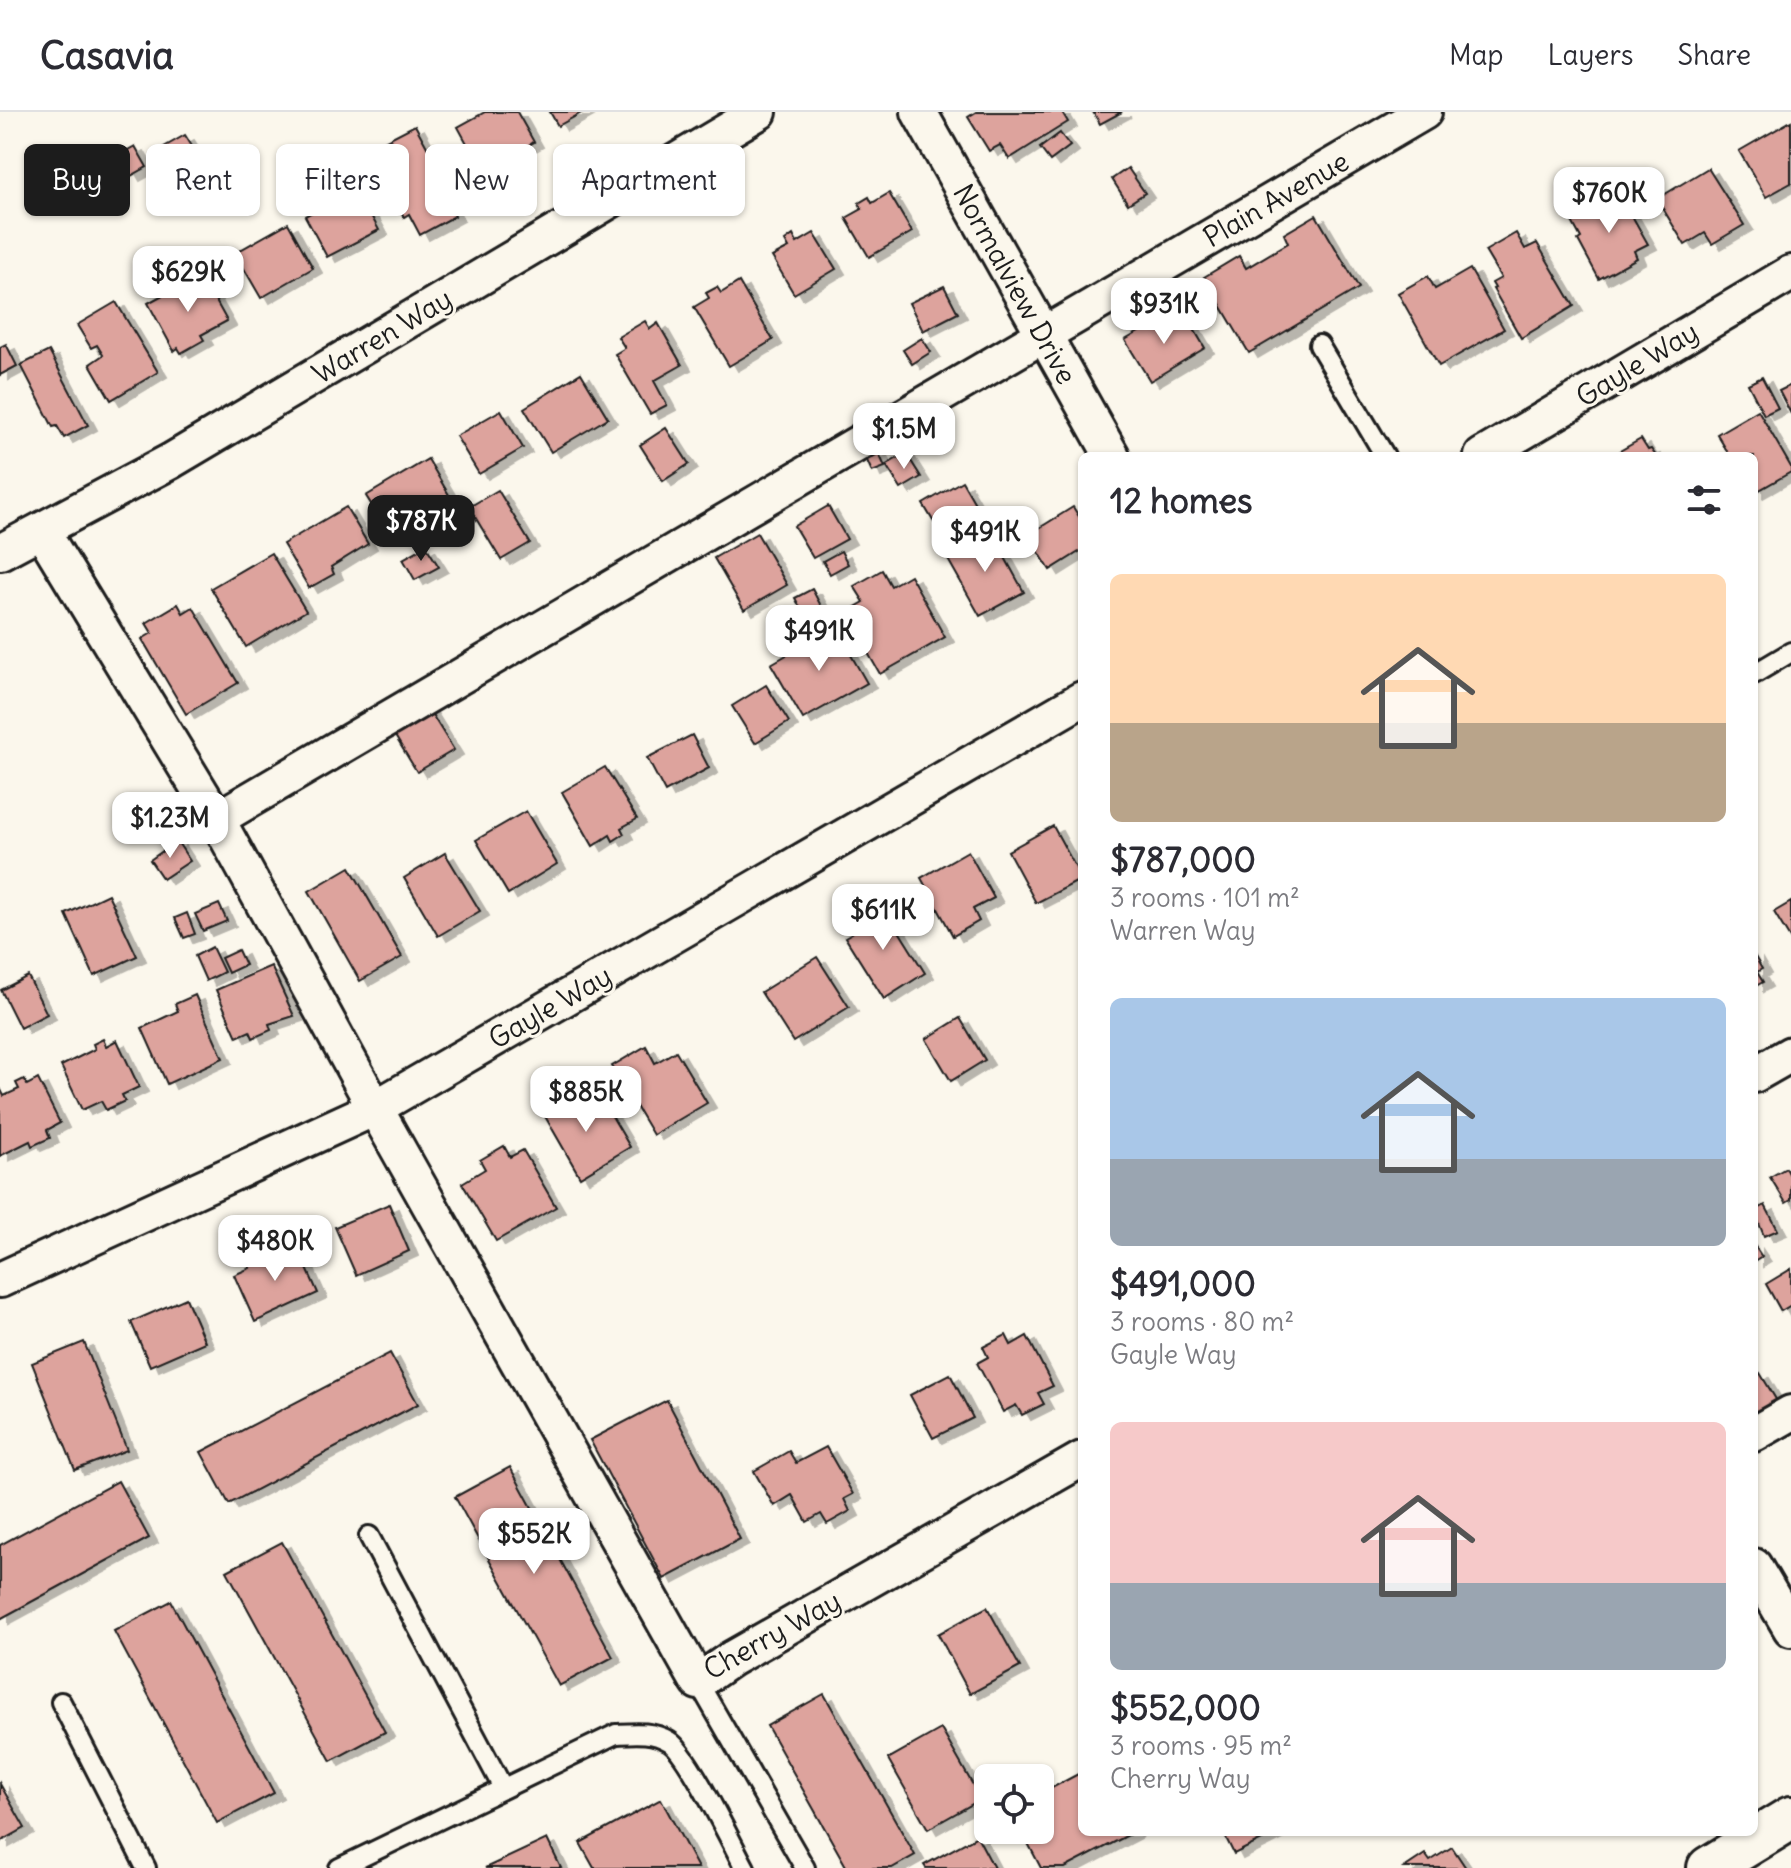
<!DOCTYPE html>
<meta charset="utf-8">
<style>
body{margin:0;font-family:Delius,sans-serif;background:#f2f2f3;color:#2b2b33;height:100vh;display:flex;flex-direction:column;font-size:30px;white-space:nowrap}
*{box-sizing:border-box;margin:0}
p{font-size:26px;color:#7c7c81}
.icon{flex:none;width:44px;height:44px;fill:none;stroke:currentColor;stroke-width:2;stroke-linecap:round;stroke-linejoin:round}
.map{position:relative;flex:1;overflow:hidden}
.drawer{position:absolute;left:1078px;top:340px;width:680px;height:1384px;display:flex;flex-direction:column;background:#fff;border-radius:12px;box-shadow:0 2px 6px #0004}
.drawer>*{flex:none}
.hud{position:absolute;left:24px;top:32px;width:760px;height:72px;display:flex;gap:16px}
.tools{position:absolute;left:974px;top:1652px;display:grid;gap:16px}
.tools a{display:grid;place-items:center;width:80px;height:80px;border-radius:12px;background:#fff;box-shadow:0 2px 6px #0004;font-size:40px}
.price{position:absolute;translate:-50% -68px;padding:0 18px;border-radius:16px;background:#fff;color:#222;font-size:26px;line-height:52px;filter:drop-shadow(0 2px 4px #0008)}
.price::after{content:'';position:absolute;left:50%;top:48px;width:24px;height:18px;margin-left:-12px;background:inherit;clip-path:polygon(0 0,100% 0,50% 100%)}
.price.selected{background:#1c1c1c;color:#fff}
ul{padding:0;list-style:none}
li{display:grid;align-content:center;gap:16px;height:424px;padding:0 32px}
li span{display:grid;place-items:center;height:248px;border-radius:12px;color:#555}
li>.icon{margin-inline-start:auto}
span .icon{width:144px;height:144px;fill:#fffc;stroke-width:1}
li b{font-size:34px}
h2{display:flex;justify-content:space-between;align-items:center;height:96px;padding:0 32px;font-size:34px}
.pill{padding:0 28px;border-radius:12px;background:#fff;box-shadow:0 2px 6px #0004;font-size:28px;line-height:72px}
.pill.selected{background:#1c1c1c;color:#fff}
header{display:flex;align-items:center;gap:48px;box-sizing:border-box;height:112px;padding:0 40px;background:#fff;border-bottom:2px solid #e1e1e2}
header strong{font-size:38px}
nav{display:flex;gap:44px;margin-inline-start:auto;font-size:28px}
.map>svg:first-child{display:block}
.building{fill:#dda39d;stroke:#1c1c1c;stroke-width:2;filter:url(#shadow)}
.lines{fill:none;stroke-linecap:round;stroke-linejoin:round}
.service-casing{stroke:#1c1c1c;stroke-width:24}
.minor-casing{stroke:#1c1c1c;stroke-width:40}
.tertiary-casing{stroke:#1c1c1c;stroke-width:48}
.service{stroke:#fbf7ec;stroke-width:18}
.minor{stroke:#fbf7ec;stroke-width:34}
.tertiary{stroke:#fbf7ec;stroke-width:42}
.labels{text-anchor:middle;stroke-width:6;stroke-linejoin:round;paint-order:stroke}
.street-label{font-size:28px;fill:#1c1c1c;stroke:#fbf7ec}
</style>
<header>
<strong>Casavia</strong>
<nav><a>Map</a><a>Layers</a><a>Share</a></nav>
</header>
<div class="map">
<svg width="1791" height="1756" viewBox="0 0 1791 1756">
<defs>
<filter id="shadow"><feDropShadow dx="9" dy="5" stdDeviation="0" flood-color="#0004"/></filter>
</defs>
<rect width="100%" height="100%" fill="#fbf7ec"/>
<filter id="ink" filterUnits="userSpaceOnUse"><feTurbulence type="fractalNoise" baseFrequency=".0125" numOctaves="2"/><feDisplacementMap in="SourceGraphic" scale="16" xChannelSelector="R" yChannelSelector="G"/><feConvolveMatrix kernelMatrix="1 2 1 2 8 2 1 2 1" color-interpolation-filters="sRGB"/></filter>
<g filter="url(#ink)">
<!-- building -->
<g class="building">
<polygon points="485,0 517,0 534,30 482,59 458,15"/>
<polygon points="550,0 583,0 558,14"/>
<polygon points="976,0 1062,0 1068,10 1009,47 1000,33 989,39 968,5"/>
<polygon points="1093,0 1122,0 1100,12"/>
<polygon points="1791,9 1791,71 1766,85 1739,39"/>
<polygon points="415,13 450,77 443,81 455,104 420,123 409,102 404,105 367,38"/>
<polygon points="1060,21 1070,34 1050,49 1040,36"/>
<polygon points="185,23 193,36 173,49 164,35"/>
<polygon points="135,34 147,55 131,64 119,43"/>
<polygon points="1128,56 1145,81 1128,92 1112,67"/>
<polygon points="1708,56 1744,113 1712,132 1705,121 1685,133 1657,87"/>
<polygon points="356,76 379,118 327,145 305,104"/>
<polygon points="1618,79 1648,132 1634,139 1637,146 1599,167 1578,128 1581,126 1570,106"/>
<polygon points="889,81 912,120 869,145 846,106 862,97 859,91 869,85 872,91"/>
<polygon points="1316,103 1359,176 1249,241 1204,165 1239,144 1246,156 1288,131 1284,122"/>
<polygon points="288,111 313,156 261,186 235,141"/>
<polygon points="814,121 836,157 794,182 772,145 789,136 785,129 793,123 797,131"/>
<polygon points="1516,121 1525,137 1537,131 1574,194 1521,226 1493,177 1495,176 1492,171 1501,166 1485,139"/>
<polygon points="1470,157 1504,217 1439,254 1398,181 1428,164 1435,177"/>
<polygon points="201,162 227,209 201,223 204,228 181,241 178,236 174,239 148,191"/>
<polygon points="739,170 773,228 729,254 694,195 709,186 706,181 717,175 721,181"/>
<polygon points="944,174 958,201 923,219 909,191"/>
<polygon points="116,190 158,260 111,288 90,252 103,243 97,233 91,236 77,213"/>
<polygon points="1170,202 1177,214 1188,207 1205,236 1150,269 1125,228"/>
<polygon points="645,209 650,217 658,211 682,253 654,269 667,293 650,302 615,242 625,236 618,225"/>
<polygon points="922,226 931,240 912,252 903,238"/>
<polygon points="6,232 17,254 0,263 0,235"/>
<polygon points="49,239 88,313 64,326 57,314 53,315 21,253"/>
<polygon points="581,261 608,306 551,340 524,296"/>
<polygon points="1762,265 1778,296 1764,303 1748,272"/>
<polygon points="1791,273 1791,302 1779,279"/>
<polygon points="501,298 523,336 479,362 456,324"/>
<polygon points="1758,298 1791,355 1791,360 1754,381 1754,344 1730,344 1717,322"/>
<polygon points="666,316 689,352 663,369 640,333"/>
<polygon points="1641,327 1648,338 1651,337 1656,344 1611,344"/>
<polygon points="878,339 885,355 872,360 865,344"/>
<polygon points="906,341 921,365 901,377 886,353"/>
<polygon points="428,347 449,383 388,419 366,384"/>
<polygon points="962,369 985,409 947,432 923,392"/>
<polygon points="498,378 530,431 501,448 469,395"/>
<polygon points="828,394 847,427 813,446 794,414"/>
<polygon points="346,395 368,432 331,455 334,462 309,476 283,432"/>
<polygon points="1073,395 1082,409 1082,438 1050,458 1028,423"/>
<polygon points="991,420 1024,480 980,504 946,444"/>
<polygon points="757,421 787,473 744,498 714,446"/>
<polygon points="426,434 439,455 415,468 403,447"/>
<polygon points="841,439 848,452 830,462 823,449"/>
<polygon points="271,441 306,499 246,535 211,476"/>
<polygon points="882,458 891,474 910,463 945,525 880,562 845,501 864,490 854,474"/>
<polygon points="812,477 829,509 812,518 795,486"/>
<polygon points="178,492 183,501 193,495 238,571 186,602 142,527 152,521 146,511"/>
<polygon points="835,515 867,571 803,607 771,552"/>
<polygon points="766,573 789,610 755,631 732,594"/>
<polygon points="428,596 454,638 417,660 392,619"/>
<polygon points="692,623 709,656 665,680 647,646"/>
<polygon points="605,655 637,707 621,716 624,722 613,729 610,723 593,734 562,680"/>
<polygon points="526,699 557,752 508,782 476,728"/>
<polygon points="1053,714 1082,767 1036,791 1008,739"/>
<polygon points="177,729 190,749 163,767 150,748"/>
<polygon points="968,739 994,786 973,797 979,809 953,824 921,766"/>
<polygon points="445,741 480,799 438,824 404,766"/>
<polygon points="350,755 402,845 360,869 309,779"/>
<polygon points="108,782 137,844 94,864 66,802"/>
<polygon points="1791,790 1791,828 1774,800"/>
<polygon points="219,792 227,809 203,819 195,802"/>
<polygon points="870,796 877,806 887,800 925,861 884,887 845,825 852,821 845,811"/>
<polygon points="187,801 195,822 184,826 175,806"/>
<polygon points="212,835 224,860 206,869 195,844"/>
<polygon points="238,838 245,853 228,861 221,846"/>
<polygon points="1754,843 1762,857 1757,860 1763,870 1754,875"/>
<polygon points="817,845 849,895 793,930 761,880"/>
<polygon points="271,854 294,904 269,912 271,918 253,926 250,919 237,925 216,878"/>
<polygon points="28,864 47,902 20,916 1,878"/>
<polygon points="195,883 223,946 167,972 142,916 178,899 175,892"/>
<polygon points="960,906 985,948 951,969 926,927"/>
<polygon points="103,927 106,934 117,928 139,975 122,983 125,989 106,998 101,989 82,998 61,954 95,937 93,932"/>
<polygon points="646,934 655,951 676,939 707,991 653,1023 612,954"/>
<polygon points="24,967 27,973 38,967 60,1011 47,1018 50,1026 32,1034 30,1029 0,1044 0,976 4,984 19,977 16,971"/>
<polygon points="568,984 578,1001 602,987 630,1035 580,1065 542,999"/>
<polygon points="504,1034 510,1045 523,1038 556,1095 496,1129 462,1071 485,1057 480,1048"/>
<polygon points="1786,1056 1791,1065 1791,1088 1786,1091 1770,1065"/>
<polygon points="389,1092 409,1139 356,1163 335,1115"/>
<polygon points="1765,1093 1778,1118 1764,1124 1754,1099"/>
<polygon points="1754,1133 1762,1145 1754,1150"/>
<polygon points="297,1134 318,1181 255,1210 234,1163 250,1156 248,1150 263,1143 265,1148"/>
<polygon points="1791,1157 1791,1193 1781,1199 1766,1172"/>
<polygon points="186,1186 205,1230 150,1254 131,1210"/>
<polygon points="1006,1223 1011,1233 1027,1224 1053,1274 1038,1281 1044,1292 1022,1303 1016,1293 1003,1300 977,1251 988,1245 983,1235"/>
<polygon points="84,1230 127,1338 75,1358 32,1251"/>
<polygon points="390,1241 418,1292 229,1392 201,1340"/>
<polygon points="1760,1261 1780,1294 1754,1310 1754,1266"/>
<polygon points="950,1262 973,1306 933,1326 910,1283"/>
<polygon points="667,1288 740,1427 664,1467 590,1328"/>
<polygon points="826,1335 853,1382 844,1387 850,1399 827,1412 821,1402 807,1410 792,1383 774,1394 754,1359 789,1339 796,1351"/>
<polygon points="510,1355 613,1545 559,1574 455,1385"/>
<polygon points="118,1369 149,1426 0,1507 0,1433"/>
<polygon points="282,1430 385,1620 331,1649 227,1459"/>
<polygon points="171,1489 274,1681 217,1711 114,1519"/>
<polygon points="987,1495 1020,1555 970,1582 938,1522"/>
<polygon points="824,1582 915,1743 892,1756 847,1756 767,1614"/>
<polygon points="941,1617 981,1687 928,1717 888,1647"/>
<polygon points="1082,1660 1082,1720 1134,1720 1065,1756 1041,1756 1021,1718 1040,1718 1040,1682"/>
<polygon points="0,1672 25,1716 0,1730"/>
<polygon points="661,1687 698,1756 594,1756 580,1731"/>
<polygon points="1223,1720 1278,1720 1234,1742"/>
<polygon points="977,1724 994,1756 926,1756 924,1753"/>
<polygon points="547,1727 561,1756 485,1756"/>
<polygon points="1452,1735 1466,1756 1404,1756 1425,1742 1430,1749"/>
</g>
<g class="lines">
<defs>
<g id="service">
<polyline points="1319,233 1385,344"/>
<polyline points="1754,562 1791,540"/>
<polyline points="369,1424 503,1676"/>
<polyline points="698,1570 805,1756"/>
<polyline points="61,1590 146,1756"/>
<path d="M 339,1756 L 616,1622 C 635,1621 652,1619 669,1629 C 688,1640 732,1732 745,1756"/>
</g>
<g id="minor">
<polyline points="919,0 1112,344"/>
<polyline points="1482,344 1791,161"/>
<polyline points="42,419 217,707 375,996 698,1570 731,1547 1082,1347"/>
<polyline points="0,440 171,349 759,0"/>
<polyline points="217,707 1424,0"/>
<polyline points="1754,963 1791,942"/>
<polyline points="0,1168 375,996 1082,587"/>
<polyline points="1754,1322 1791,1301"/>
<polyline points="1754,1454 1791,1517"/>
</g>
<polyline id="tertiary" points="1709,1756 1791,1706"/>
</defs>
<!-- service casing -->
<use href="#service" class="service-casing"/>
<!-- minor casing -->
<use href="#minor" class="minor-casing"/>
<!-- tertiary casing -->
<use href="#tertiary" class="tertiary-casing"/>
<!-- service -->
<use href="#service" class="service"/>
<!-- minor -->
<use href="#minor" class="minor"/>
<!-- tertiary -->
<use href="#tertiary" class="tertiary"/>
</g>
</g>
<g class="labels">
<!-- street labels -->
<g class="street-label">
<text transform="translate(1276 87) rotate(-30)" y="10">Plain Avenue</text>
<text transform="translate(1015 172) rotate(61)" y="10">Normalview Drive</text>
<text transform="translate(382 224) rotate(-31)" y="10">Warren Way</text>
<text transform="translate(1637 252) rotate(-31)" y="10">Gayle Way</text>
<text transform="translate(550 895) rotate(-30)" y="10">Gayle Way</text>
<text transform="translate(772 1523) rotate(-29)" y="10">Cherry Way</text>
</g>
</g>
</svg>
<div class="tools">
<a><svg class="icon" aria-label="locate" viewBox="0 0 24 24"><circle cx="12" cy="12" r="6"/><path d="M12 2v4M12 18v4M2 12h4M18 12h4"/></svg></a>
</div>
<b class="price" style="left:1609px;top:123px">$760K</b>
<b class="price" style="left:188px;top:202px">$629K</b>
<b class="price" style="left:1164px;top:234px">$931K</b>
<b class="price" style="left:904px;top:359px">$1.5M</b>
<b class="price selected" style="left:421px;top:451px">$787K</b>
<b class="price" style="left:985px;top:462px">$491K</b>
<b class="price" style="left:819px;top:561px">$491K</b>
<b class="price" style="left:170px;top:748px">$1.23M</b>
<b class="price" style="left:883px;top:840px">$611K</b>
<b class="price" style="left:586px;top:1022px">$885K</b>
<b class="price" style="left:275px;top:1171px">$480K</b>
<b class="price" style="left:534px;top:1464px">$552K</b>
<div class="hud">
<a class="pill selected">Buy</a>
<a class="pill">Rent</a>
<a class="pill">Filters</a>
<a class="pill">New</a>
<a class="pill">Apartment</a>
</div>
<section class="drawer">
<h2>12 homes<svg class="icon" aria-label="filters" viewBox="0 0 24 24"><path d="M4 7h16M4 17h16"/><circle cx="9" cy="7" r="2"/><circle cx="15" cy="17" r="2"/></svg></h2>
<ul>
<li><span style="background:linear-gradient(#ffd9b3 60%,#b9a48a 0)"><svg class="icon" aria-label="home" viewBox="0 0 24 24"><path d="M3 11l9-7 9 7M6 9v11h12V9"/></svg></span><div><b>$787,000</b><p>3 rooms · 101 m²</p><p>Warren Way</p></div></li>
<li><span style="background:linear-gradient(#a9c7e8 65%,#9aa5b1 0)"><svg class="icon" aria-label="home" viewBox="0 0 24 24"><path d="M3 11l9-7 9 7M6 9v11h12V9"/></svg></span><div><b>$491,000</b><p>3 rooms · 80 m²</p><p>Gayle Way</p></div></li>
<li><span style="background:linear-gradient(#f6c9c9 65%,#9aa5b1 0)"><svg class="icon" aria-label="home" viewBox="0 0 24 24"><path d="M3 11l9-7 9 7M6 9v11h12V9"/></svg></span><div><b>$552,000</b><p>3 rooms · 95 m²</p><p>Cherry Way</p></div></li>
</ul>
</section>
</div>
